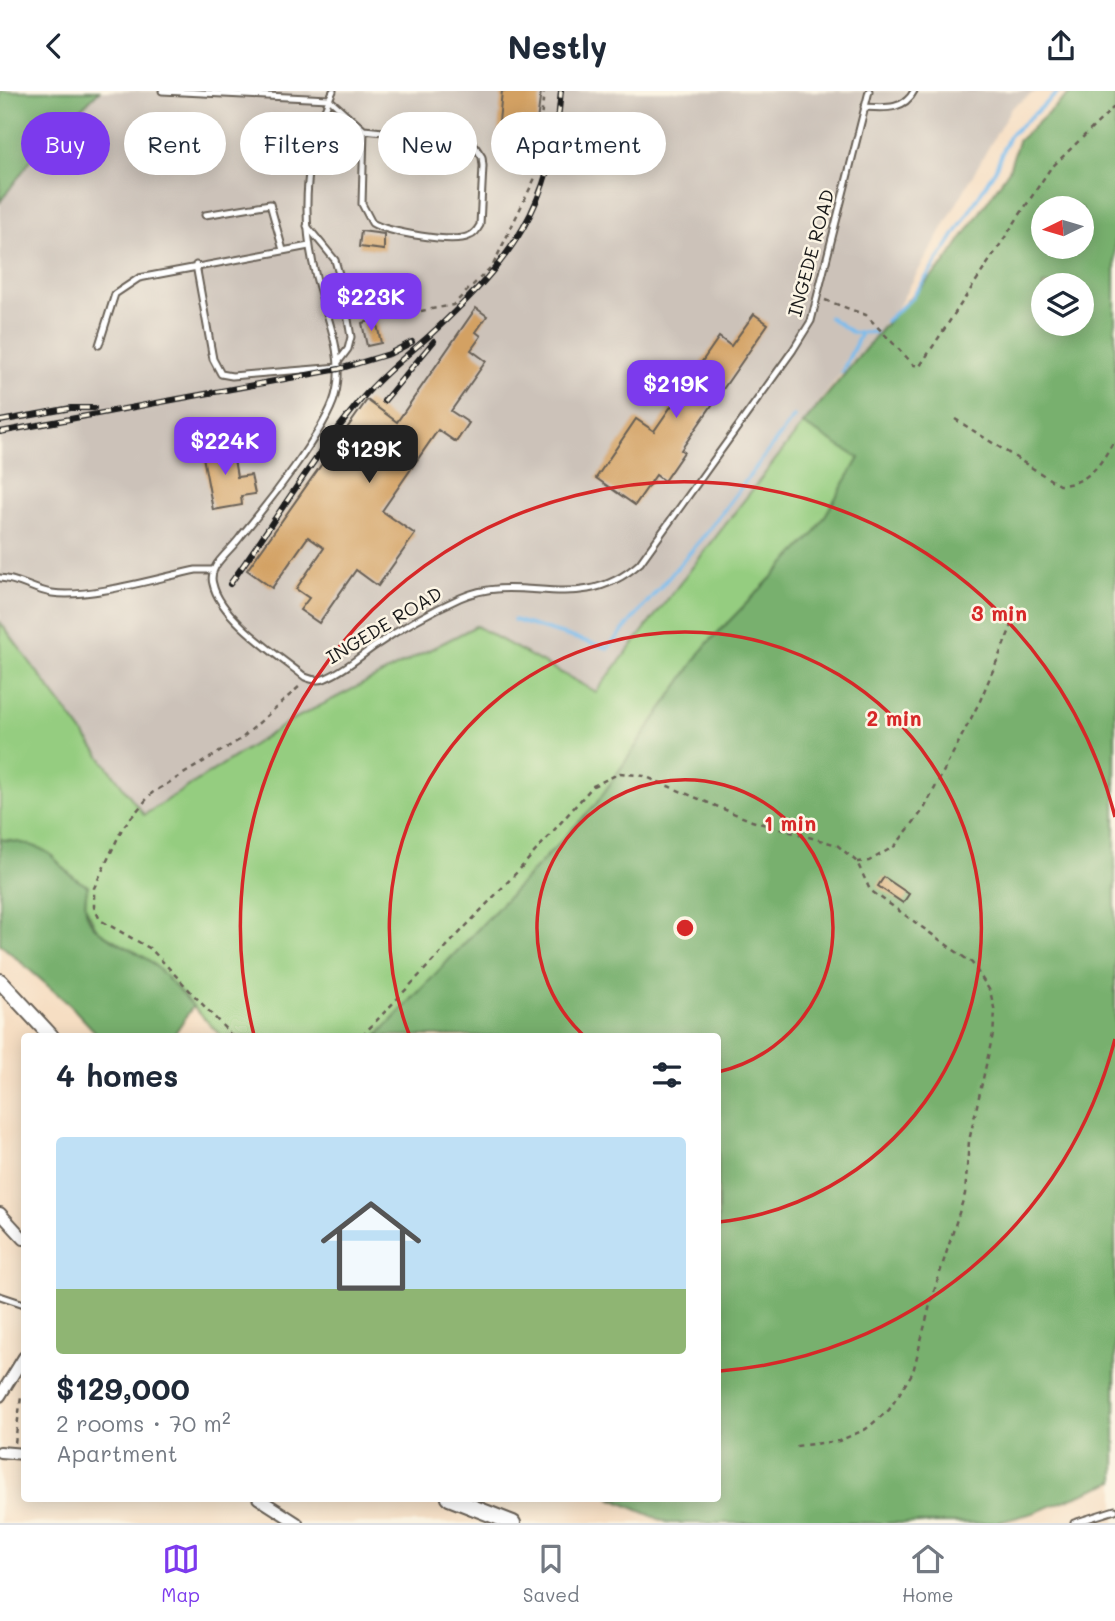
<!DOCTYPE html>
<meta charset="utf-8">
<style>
body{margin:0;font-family:Mali,sans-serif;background:#f2f2f3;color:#1f2937;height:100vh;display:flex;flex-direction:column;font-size:26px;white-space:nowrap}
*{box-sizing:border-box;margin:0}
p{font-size:23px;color:#747a83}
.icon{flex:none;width:38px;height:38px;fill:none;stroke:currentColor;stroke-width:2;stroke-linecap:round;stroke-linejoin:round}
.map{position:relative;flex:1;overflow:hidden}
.drawer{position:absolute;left:21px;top:942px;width:700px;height:469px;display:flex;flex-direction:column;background:#fff;border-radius:7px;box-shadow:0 4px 18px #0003}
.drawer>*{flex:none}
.guide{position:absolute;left:21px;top:21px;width:700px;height:63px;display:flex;gap:14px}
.needle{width:46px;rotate:265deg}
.fabs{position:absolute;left:1031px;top:105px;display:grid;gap:14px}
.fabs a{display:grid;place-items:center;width:63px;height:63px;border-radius:50%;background:#fff;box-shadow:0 4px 18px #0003;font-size:35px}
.price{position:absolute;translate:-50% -60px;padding:0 16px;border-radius:14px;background:#7c3aed;color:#fff;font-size:23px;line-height:46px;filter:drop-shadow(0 2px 4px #0008)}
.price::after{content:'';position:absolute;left:50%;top:42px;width:21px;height:16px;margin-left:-10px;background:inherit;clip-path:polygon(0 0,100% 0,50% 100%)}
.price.on{background:#222;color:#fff}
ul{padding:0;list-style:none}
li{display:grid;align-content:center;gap:14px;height:371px;padding:0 35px}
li+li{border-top:2px solid #e0e1e3}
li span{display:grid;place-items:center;height:217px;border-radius:7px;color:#555}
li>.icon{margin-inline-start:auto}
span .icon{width:126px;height:126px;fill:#fffc;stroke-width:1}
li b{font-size:30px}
h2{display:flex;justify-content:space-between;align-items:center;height:84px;padding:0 35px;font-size:30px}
.chip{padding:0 24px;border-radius:32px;background:#fff;box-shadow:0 4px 18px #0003;font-size:24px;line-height:63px}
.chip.on{background:#7c3aed;color:#fff}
header{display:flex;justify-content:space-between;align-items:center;height:91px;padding:0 35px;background:#fff;font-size:32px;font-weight:700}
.menu{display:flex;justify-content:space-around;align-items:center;height:98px;border-top:2px solid #e0e1e3;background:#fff;font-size:19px;color:#747a83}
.menu a{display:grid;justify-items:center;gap:4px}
.menu .on{color:#7c3aed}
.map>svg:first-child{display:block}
.industrial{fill:#ccc2b9}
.green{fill:#95cd80;stroke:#58744e;stroke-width:2}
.forest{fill:#78b06e;stroke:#4a6645;stroke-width:2;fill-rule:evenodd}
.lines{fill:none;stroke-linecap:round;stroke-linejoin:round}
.stream{stroke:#78bcee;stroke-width:3.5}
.building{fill:#d3a163}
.service-casing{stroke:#686056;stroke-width:9}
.minor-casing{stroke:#686056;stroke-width:14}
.tertiary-casing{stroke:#686056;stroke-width:18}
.path{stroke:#686056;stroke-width:2.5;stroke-dasharray:5 5;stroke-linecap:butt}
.service{stroke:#fff;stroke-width:5}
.minor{stroke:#fff;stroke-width:10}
.tertiary{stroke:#fff;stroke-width:14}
.rail-casing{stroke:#1c1c1c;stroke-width:6}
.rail{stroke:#fcf5e5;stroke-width:3.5;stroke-dasharray:10;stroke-linecap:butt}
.ring{fill:none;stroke:#d62828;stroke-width:3.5}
.labels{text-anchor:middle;stroke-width:5;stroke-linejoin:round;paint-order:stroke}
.street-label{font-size:19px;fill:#1c1c1c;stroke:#fcf5e5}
.centre{fill:#d62828;stroke:#fcf5e5;stroke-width:3.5}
.ring-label{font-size:21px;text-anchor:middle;font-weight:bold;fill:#d62828;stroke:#fcf5e5;stroke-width:5;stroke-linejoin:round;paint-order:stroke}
</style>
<header><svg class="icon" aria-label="back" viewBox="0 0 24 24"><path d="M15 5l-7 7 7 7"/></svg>Nestly<svg class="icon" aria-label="share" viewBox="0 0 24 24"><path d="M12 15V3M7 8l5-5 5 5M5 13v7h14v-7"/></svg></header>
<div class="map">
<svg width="1115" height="1432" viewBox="0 0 1115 1432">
<rect width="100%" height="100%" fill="#fcf5e5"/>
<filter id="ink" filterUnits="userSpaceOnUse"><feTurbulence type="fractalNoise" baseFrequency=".0143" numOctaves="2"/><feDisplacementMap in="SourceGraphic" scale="14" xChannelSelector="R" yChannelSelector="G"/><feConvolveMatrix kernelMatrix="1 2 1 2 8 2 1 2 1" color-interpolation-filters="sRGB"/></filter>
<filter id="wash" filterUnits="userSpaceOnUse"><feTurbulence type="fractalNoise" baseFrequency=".00686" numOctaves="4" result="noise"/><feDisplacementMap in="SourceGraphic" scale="28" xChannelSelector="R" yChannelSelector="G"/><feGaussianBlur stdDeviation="1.57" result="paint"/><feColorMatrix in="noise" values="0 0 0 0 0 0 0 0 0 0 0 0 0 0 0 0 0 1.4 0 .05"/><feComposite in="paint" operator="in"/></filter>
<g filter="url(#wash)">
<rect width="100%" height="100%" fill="#f6dec3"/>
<!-- industrial -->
<polygon class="industrial" points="99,0 1036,0 1011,17 894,223 837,288 596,601 476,535 290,630 143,724 0,531 0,111 34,65"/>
<!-- green -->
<path class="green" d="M 803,333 L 860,367 L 815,442 L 706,554 L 596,713 L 377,945 L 221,945 L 150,870 L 97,839 L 85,815 L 87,795 C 70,785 66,779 53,766 C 39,753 18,752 0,748 L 0,531 L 144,724 L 290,630 L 476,535 L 596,601 Z"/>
<!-- forest -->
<g class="forest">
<polygon points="0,0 99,0 34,65 0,111"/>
<path d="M 1072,0 L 1115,0 L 1115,1390 L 1033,1422 L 996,1432 L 668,1432 L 610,1407 L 718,1407 L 718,945 L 377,945 L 596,713 L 706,554 L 815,442 L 859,367 L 803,333 L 894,223 L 945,172 L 1009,79 L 1018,50 ZM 1043,117 L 1082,117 L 1082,156 L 1043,156 ZM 1043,194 L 1082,194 L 1082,233 L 1043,233 Z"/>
<path d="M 0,748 C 18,752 40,753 53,766 C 67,780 70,786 88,795 C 73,845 123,848 151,871 C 166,884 179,900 193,915 L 173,945 L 99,945 L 70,914 L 0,853 Z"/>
</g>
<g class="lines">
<!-- stream -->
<g class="stream">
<polyline points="829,226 853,242 874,241"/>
<polyline points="886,230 912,207 947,156 995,79 1009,45 1060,0"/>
<polyline points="842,281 860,244"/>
<polyline points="514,529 608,557 705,444 794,326"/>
</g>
</g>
<g id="blocks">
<!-- building -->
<g class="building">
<polygon points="502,0 541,0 532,68 513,66 515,43 498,41"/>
<polygon points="361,140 384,143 384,159 359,156"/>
<polygon points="476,217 487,225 476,241 481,245 471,259 486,270 451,320 469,332 456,351 438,339 382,420 415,443 378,495 356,479 319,532 300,519 309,507 296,498 324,457 308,446 272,497 247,479 367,309 397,331"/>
<polygon points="754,223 768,233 681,359 684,361 664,390 656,384 635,414 596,387 636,328 654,340 719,246 731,255"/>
<polygon points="376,229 381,252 367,255 362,232"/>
<polygon points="231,350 237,386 251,384 255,403 241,405 242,414 213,419 201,355"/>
<polygon points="884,786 909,803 903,812 878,795"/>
</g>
</g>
</g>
<g filter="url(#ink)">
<use href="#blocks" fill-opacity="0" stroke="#686056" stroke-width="2"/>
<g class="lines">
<defs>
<g id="service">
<path d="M 162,0 L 329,8 L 364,39 L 441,47 L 474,54 L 482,66 L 483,75 L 480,134 C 477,139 475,143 469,145 C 453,153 388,141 372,132 L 362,113 L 364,39"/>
<path d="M 333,0 C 305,58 300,124 316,186 C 326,224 346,266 335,305 C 326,339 266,415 241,445 C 234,455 224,463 217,473 C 213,479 211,487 213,493 C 220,527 279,565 305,586 C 312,589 319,591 326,587 C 344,580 360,565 375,555 C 401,537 431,520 460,507 C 523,479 578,527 640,472 L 793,259 L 811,230 L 869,0"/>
<path d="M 864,16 C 883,17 904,20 914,0"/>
<polyline points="205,124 270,113 283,159"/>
<polyline points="307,135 335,169 342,194 351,246 348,258 339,270"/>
<polyline points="196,174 213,268 221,283 232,285 339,276"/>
<polyline points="99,254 115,203 139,187 309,155"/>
<path d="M 0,487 C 19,488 33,499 52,502 C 88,508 158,487 196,479 L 213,479"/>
<polyline points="0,1205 24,1213"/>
<polyline points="1074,1432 1115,1419"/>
</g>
<g id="minor">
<polyline points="0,1122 24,1148"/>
<polyline points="0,1305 24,1266"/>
<polyline points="0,1361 24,1363"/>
<polyline points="258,1407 297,1432"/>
</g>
<g id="tertiary">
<polyline points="0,890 51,945"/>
<polyline points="449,1407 513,1432"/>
</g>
</defs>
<!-- service casing -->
<use href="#service" class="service-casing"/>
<!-- minor casing -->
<use href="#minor" class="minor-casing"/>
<!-- tertiary casing -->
<use href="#tertiary" class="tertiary-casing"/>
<!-- path -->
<g class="path">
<polyline points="350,187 384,227 453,214 493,174 535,87 544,0"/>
<polyline points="825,209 866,224 914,274 920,275 1050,78 1115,15"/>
<path d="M 955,328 L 1059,394 C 1089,393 1101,373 1115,348"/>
<polyline points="857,771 869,770 895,755 924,718 980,610 1018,520"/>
<polyline points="232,945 151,858 100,829 94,816 94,797 123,736 152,702 241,648 301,594"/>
<polyline points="362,945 518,780 593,695 620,682 644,685 752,730 837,754 857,771 870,799 972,872 990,900 995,921 993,943 969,1050 965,1103 931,1210 913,1281 889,1319 866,1338 839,1350 796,1355"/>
<polyline points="15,1352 21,1306 24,1304"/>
</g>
<!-- service -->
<use href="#service" class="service"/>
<!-- minor -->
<use href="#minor" class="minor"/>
<!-- tertiary -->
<use href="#tertiary" class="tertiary"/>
<defs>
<g id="rail">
<polyline points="384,310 434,250"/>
<polyline points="0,330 71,317 94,317"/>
<polyline points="0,341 339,278 389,263 412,251"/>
<path d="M 230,493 C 273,433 312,368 359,311 C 380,286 405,266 429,245 C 513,167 551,118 561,0"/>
</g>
</defs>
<!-- rail casing -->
<use href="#rail" class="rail-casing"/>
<!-- rail -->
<use href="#rail" class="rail"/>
</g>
</g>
<!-- distance rings -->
<g class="ring">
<path d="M583 944A148 148 0 1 1 718 981"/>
<path d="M409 943A296 296 0 1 1 719 1131"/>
<path d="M1115 948A444 444 0 0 1 720 1280M254 944A444 444 0 0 1 1115 726"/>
</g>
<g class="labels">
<!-- street labels -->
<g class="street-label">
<text transform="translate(811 162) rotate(-75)" y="7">INGEDE ROAD</text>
<text transform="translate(384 534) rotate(-31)" y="7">INGEDE ROAD</text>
</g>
</g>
<circle cx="685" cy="837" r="10" class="centre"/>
<g class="ring-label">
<text x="999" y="530">3 min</text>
<text x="894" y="635">2 min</text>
<text x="790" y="740">1 min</text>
</g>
</svg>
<div class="fabs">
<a><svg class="needle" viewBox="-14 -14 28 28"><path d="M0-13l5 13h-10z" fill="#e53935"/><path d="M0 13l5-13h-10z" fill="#747a83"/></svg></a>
<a><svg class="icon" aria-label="layers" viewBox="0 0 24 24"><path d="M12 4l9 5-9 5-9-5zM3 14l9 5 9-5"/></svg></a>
</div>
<b class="price" style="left:371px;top:242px">$223K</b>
<b class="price" style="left:676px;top:329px">$219K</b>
<b class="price" style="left:225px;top:386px">$224K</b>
<b class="price on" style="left:369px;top:394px">$129K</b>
<div class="guide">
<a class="chip on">Buy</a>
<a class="chip">Rent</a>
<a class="chip">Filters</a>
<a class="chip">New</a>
<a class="chip">Apartment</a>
</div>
<section class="drawer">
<h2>4 homes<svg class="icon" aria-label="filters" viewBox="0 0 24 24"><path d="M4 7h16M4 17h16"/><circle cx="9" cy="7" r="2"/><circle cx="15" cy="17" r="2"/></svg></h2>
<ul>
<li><span style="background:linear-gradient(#bfe0f5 70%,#8fb573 0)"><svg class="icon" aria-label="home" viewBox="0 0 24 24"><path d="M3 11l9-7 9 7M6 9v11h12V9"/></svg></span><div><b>$129,000</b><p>2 rooms · 70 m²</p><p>Apartment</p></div></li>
</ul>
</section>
</div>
<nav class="menu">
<a class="on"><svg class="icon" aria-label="map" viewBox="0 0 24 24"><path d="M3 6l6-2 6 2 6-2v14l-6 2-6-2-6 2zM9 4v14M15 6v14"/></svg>Map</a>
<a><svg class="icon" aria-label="saved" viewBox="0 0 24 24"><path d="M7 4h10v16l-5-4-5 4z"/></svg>Saved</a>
<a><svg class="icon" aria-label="home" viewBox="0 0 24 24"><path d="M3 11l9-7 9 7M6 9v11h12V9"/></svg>Home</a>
</nav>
